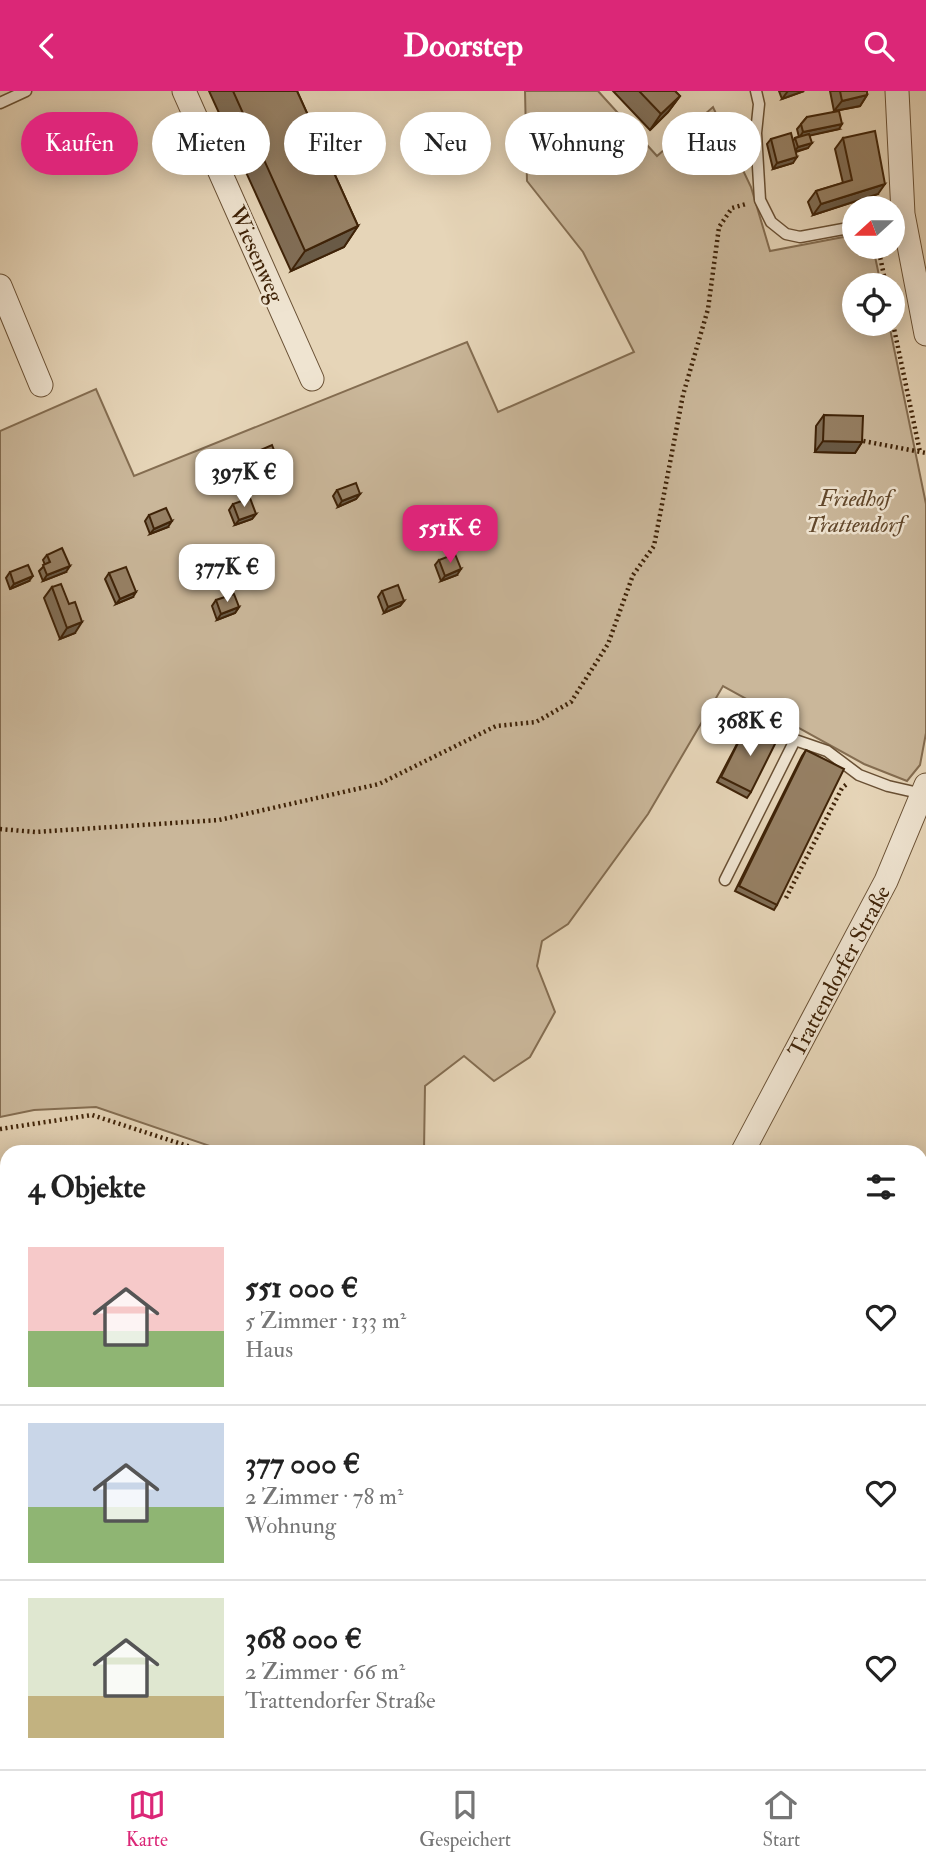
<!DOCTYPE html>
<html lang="de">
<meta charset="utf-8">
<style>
body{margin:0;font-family:"IM FELL Double Pica",serif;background:#f2f2f2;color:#222;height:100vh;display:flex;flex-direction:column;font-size:26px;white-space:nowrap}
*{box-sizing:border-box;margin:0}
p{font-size:23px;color:#767676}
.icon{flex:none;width:38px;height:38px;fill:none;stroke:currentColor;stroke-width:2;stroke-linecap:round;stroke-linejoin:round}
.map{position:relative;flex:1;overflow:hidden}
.panel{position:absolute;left:0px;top:1054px;width:928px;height:625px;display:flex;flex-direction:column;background:#fff;border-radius:21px 21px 0 0;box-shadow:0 4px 18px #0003}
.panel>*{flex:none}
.banner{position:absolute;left:21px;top:21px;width:886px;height:63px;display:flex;gap:14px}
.needle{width:46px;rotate:249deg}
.controls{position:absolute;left:842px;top:105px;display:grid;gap:14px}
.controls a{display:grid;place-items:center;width:63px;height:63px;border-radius:50%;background:#fff;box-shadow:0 4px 18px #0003;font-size:35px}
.price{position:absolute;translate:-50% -60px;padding:0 16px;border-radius:14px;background:#fff;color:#222;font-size:23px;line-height:46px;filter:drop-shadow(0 2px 4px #0008)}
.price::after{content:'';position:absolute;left:50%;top:42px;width:21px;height:16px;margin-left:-10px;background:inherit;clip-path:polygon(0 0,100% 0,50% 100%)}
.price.active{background:#db2777;color:#fff}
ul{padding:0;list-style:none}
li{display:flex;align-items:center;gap:21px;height:175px;padding:0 28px}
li+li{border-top:2px solid #e0e0e0}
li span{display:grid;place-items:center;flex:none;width:196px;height:140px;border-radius:0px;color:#555}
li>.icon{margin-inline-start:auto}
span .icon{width:84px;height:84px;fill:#fffc;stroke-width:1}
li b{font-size:30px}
h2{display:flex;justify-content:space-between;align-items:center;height:84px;padding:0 28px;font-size:30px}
.pill{padding:0 24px;border-radius:32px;background:#fff;box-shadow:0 4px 18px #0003;font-size:24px;line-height:63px}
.pill.active{background:#db2777;color:#fff}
header{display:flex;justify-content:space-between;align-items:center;height:91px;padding:0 28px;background:#db2777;color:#fff;font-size:32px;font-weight:700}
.menu{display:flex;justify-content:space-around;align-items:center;height:98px;border-top:2px solid #e0e0e0;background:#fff;font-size:19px;color:#767676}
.menu a{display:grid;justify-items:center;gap:4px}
.menu .active{color:#db2777}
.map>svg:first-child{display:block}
.green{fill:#cab79a;stroke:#846d51;stroke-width:2}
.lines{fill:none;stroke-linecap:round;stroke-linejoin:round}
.lane-casing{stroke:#695034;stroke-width:13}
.street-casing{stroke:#695034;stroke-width:25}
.path{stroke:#3f2308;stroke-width:4.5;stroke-dasharray:2 3.5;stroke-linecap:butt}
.lane{stroke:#efe4d1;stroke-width:10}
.street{stroke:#efe4d1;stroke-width:23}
.wall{fill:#816e56;stroke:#3f2308;stroke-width:2}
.shaded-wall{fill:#695a46;stroke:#3f2308;stroke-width:2}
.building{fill:#968064;stroke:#3f2308;stroke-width:2}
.labels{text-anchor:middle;stroke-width:5;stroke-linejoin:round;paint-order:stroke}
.street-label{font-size:23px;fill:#3f2308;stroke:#efe4d1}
.park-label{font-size:23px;font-style:italic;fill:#62482c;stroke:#efe4d1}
</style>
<header><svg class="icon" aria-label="back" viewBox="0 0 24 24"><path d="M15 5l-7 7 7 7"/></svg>Doorstep<svg class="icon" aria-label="search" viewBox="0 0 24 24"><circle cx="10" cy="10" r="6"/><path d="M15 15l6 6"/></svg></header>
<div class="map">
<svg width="926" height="1678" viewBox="0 0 926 1678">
<rect width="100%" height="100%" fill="#e6d5b8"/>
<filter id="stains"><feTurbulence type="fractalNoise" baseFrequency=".00286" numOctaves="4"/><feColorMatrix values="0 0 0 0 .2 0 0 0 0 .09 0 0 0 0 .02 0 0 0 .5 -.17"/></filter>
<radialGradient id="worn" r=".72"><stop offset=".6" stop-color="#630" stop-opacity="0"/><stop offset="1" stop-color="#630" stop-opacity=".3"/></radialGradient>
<!-- green -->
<polygon class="green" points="525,0 598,0 657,65 713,16 751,96 770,160 854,144 854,156 873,156 881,194 854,194 854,233 889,233 926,413 926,642 920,674 907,690 864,673 723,595 648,723 568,833 542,850 537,875 555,921 530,966 494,990 464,965 425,995 424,1060 217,1060 213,1056 96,1016 34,1019 0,1026 0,340 96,298 134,385 467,251 498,321 634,261 583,161 527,90"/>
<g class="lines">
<defs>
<g id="lane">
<polyline points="756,0 759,13 756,42 760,109 771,131 786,143 800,146 854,136"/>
<polyline points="0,12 26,0"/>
<polyline points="725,789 795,649 827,660 859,684 888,695 923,703"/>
<polyline points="920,1371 926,1382"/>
<polyline points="418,1678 422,1671"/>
</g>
<g id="street">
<polyline points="184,0 312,288"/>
<polyline points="897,0 903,123 926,243"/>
<polyline points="0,195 41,294"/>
<polyline points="743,1060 886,790 926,694"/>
</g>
</defs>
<!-- lane casing -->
<use href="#lane" class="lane-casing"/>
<!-- street casing -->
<use href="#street" class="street-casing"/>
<!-- path -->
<g class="path">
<polyline points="878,156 886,194"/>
<polyline points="892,228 920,361"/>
<polyline points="858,349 926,362"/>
<polyline points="0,738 35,741 219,729 379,693 496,635 536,631 571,611 608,553 633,484 654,455 683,304 708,218 719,136 732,117 746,113"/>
<polyline points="786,807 842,697 847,693"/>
<polyline points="0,1038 92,1024 197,1058 199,1060"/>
<polyline points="0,1447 7,1444"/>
</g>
<!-- lane -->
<use href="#lane" class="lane"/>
<!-- street -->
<use href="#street" class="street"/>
</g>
<!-- wall -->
<g class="wall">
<polygon points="209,0 297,0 358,135 344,156 291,180"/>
<polygon points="613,0 675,0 680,5 668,21 650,39"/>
<polygon points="779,0 804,0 782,8"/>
<polygon points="830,0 867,0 867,4 860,15 834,20"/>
<polygon points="807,26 839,38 810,44 808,57 796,61 793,72 773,78 767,53 771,48 793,50 795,47 799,46 797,38"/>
<polygon points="843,47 878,103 813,124 808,111 816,100 843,92 835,58"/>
<polygon points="824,324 862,351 855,362 815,361 816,335"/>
<polygon points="256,361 274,376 258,382 252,366"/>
<polygon points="337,399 360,403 356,408 338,416 333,405"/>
<polygon points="233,413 256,423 252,428 235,434 229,419"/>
<polygon points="149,424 168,436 150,443 145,430"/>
<polygon points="47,464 66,481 43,490 39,480 45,474 43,469"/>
<polygon points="439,469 457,484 441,490 435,474"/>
<polygon points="10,481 29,490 10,498 6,487"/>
<polygon points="109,482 133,506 116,513 105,488"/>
<polygon points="52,496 75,542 60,548 44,507"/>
<polygon points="382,500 404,510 400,515 384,522 378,506"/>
<polygon points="216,509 239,516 235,522 217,529 212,515"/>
<polygon points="748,632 751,701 747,707 717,691"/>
<polygon points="806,659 777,814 774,819 735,800 802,665"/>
</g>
<!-- shaded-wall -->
<g class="shaded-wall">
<polygon points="788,0 804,0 782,8"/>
<polygon points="867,4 860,15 834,20 842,10"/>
<polygon points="680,5 668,21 650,39 661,23"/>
<polygon points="842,33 839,38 799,47 803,41"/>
<polygon points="812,52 808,57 794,61 798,56"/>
<polygon points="797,66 793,72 773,78 777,72"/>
<polygon points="885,93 878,103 813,124 821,113"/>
<polygon points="358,135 344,156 291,180 305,160"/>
<polygon points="823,350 862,351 855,362 815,361"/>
<polygon points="278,370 274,376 258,382 262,376"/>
<polygon points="360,403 356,408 338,416 342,410"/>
<polygon points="256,423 252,428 235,434 239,429"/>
<polygon points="172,430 168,436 150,443 154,438"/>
<polygon points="70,475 66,481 43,490 47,484"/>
<polygon points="461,478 457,484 441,490 445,485"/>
<polygon points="33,485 29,490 10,498 14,493"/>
<polygon points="136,501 133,506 116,513 120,508"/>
<polygon points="404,510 400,515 384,522 388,516"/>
<polygon points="239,516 235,522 217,529 221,523"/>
<polygon points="82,531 75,542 60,548 67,537"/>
<polygon points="926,1477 926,1487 924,1490 920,1491 920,1480"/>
<polygon points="926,1585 926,1596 920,1599 920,1587"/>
</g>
<!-- building -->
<g class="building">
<polygon points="233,0 297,0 358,135 305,160"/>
<polygon points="639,0 675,0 680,5 661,23"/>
<polygon points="840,0 867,0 867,4 842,10"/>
<polygon points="839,20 842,33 803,41 801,33 807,26"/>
<polygon points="875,40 885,93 821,113 816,100 852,89 843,47"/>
<polygon points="791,42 797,66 777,72 771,48"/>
<polygon points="809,43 812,52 798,56 795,47"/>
<polygon points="824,324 863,325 862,351 823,350"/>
<polygon points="272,354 278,370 262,376 256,361"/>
<polygon points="356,392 360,403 342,410 337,399"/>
<polygon points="250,407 256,423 239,429 233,413"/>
<polygon points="166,417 172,430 154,438 149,424"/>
<polygon points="62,457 70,475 47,484 43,474 50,471 47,464"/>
<polygon points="455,463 461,478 445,485 439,469"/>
<polygon points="28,474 33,485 14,493 10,481"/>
<polygon points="126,476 136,501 120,508 109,482"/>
<polygon points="61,493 69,513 75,511 82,531 67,537 52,496"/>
<polygon points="398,494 404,510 388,516 382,500"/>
<polygon points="234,503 239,516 221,523 216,509"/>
<polygon points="748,632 778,647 751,701 721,686"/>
<polygon points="806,659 844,678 777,814 739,795"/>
<polygon points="924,1445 926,1451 926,1477 920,1480 920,1446"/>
<polygon points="926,1544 926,1585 920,1587 920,1547"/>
</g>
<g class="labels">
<!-- street labels -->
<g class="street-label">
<text transform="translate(257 163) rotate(66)" y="8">Wiesenweg</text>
<text transform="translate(839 880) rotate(-62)" y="8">Trattendorfer Straße</text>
</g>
<!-- park labels -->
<g class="park-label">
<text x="855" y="415">Friedhof<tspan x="855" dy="26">Trattendorf</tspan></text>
</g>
</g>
<rect width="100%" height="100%" filter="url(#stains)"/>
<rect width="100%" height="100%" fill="url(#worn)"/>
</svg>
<div class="controls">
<a><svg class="needle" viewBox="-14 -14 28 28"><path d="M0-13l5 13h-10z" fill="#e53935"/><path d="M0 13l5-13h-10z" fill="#767676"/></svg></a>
<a><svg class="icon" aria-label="locate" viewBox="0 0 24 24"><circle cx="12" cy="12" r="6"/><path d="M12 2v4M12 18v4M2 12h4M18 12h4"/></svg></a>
</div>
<b class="price" style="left:244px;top:418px">397K €</b>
<b class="price active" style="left:450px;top:474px">551K €</b>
<b class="price" style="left:227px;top:513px">377K €</b>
<b class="price" style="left:750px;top:667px">368K €</b>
<div class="banner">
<a class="pill active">Kaufen</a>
<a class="pill">Mieten</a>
<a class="pill">Filter</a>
<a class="pill">Neu</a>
<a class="pill">Wohnung</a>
<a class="pill">Haus</a>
</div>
<section class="panel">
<h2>4 Objekte<svg class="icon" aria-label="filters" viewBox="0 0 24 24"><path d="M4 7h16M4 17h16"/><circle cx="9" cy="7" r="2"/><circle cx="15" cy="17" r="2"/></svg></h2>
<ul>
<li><span style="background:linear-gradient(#f6c9c9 60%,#8fb573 0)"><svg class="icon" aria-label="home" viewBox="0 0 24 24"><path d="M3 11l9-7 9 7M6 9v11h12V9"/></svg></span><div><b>551 000 €</b><p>5 Zimmer · 133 m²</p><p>Haus</p></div><svg class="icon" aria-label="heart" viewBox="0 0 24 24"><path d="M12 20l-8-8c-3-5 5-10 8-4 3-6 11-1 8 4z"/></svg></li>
<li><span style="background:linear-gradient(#c9d6e8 60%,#8fb573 0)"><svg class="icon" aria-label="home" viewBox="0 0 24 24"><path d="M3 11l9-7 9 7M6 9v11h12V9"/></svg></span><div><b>377 000 €</b><p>2 Zimmer · 78 m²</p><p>Wohnung</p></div><svg class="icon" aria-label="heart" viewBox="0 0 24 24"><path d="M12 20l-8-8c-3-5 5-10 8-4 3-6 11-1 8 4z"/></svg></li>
<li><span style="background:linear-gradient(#dfe7d0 70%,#c2b280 0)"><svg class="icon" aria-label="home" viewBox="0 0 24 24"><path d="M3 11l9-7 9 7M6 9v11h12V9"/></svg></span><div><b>368 000 €</b><p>2 Zimmer · 66 m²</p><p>Trattendorfer Straße</p></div><svg class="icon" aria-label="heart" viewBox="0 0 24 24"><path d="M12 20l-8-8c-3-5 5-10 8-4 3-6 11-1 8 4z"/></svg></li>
</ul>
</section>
</div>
<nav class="menu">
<a class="active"><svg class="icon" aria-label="map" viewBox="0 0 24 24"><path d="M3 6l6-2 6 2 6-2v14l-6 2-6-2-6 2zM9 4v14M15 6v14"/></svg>Karte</a>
<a><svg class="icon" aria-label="saved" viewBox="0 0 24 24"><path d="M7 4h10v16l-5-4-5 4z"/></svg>Gespeichert</a>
<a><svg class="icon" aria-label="home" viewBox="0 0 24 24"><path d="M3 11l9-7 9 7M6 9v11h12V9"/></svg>Start</a>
</nav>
